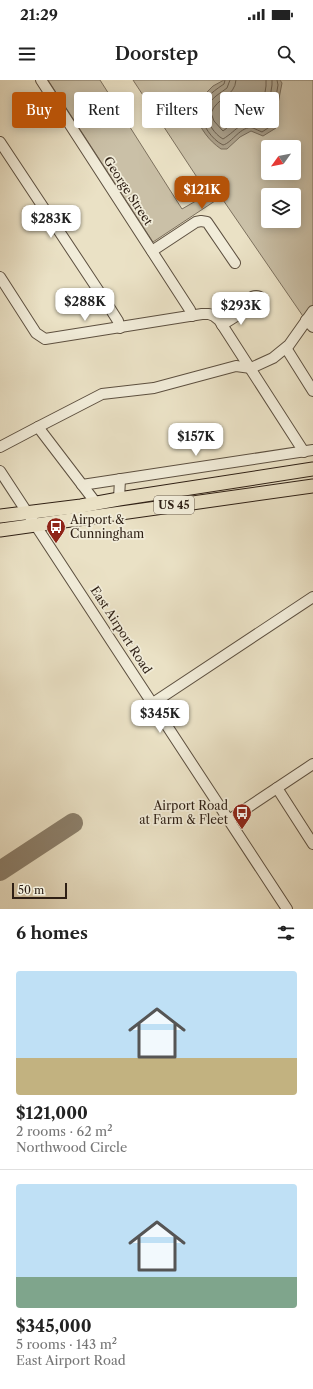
<!DOCTYPE html>
<meta charset="utf-8">
<style>
body{margin:0;font-family:"Libre Caslon Text",serif;background:#f6f6f6;color:#222;height:100vh;display:flex;flex-direction:column;font-size:15px;white-space:nowrap}
*{box-sizing:border-box;margin:0}
p{font-size:13px;color:#767676}
.icon{flex:none;width:22px;height:22px;fill:none;stroke:currentColor;stroke-width:2;stroke-linecap:round;stroke-linejoin:round}
.map{position:relative;height:829px;overflow:hidden}
.side{display:flex;flex-direction:column;background:#fff;flex:1}
.side>*{flex:none}
.guide{position:absolute;left:12px;top:12px;width:289px;height:36px;display:flex;gap:8px}
.needle{width:26px;rotate:237deg}
.tools{position:absolute;left:261px;top:60px;display:grid;gap:8px}
.tools a{display:grid;place-items:center;width:40px;height:40px;border-radius:4px;background:#fff;box-shadow:0 2px 10px #0003;font-size:20px}
.scale{position:absolute;left:12px;bottom:10px;width:55px;box-sizing:border-box;padding-left:4px;border:2px solid #2e1f14;border-top:0;font-size:11px;line-height:14px;white-space:nowrap;color:#2e1f14;-webkit-text-stroke:3px #f1ecd9;paint-order:stroke}
.price{position:absolute;translate:-50% -34px;padding:0 9px;border-radius:8px;background:#fff;color:#222;font-size:13px;line-height:26px;filter:drop-shadow(0 1px 2px #0008)}
.price::after{content:'';position:absolute;left:50%;top:24px;width:12px;height:9px;margin-left:-6px;background:inherit;clip-path:polygon(0 0,100% 0,50% 100%)}
.price.active{background:#b45309;color:#fff}
ul{padding:0;list-style:none}
li{display:grid;align-content:center;gap:8px;height:212px;padding:0 16px}
li+li{border-top:1px solid #e0e0e0}
li span{display:grid;place-items:center;height:124px;border-radius:4px;color:#555}
li>.icon{margin-inline-start:auto}
span .icon{width:72px;height:72px;fill:#fffc;stroke-width:1}
li b{font-size:17px}
h2{display:flex;justify-content:space-between;align-items:center;height:48px;padding:0 16px;font-size:17px}
.chip{padding:0 14px;border-radius:4px;background:#fff;box-shadow:0 2px 10px #0003;font-size:14px;line-height:36px}
.chip.active{background:#b45309;color:#fff}
.status{display:flex;justify-content:space-between;align-items:center;height:28px;padding:0 20px;background:#fff;direction:ltr}
.status svg{height:11px;fill:currentColor}
header{display:flex;justify-content:space-between;align-items:center;height:52px;padding:0 16px;background:#fff;font-size:18px;font-weight:600}
.map>svg:first-child{display:block}
.green{fill:#cac0a7;stroke:#7c705e;fill-rule:evenodd}
.water{fill:#aa9f89;stroke:#786c5a}
.lines{fill:none;stroke-linecap:round;stroke-linejoin:round}
.shore{stroke:#6c5f4e;stroke-width:1}
.taxiway{stroke:#8c806c;stroke-width:20}
.minor-casing{stroke:#5d5040;stroke-width:12}
.major-casing{stroke:#2e1f14;stroke-width:15}
.minor{stroke:#f1ecd9;stroke-width:10}
.major{stroke:#eae1c5;stroke-width:13}
.labels{text-anchor:middle;stroke-width:3.5;stroke-linejoin:round;paint-order:stroke}
.shield{fill:#f1ecd9;stroke:#685c4f;stroke-width:1}
.shield-label{font-size:11px;font-weight:bold;fill:#2e1f14}
.street-label{font-size:12px;fill:#2e1f14;stroke:#f1ecd9}
.poi-label{font-size:12px;fill:#2e1f14;stroke:#f1ecd9;text-anchor:start}
</style>
<div class="status"><b>21:29</b><svg viewBox="0 0 49 12"><path d="M0 12V9h3v3zM5 12V6h3v6zM10 12V3h3v9zM15 12V0h3v12zM26 1h20v11H26zM47 4h2v5h-2z"/></svg></div>
<header><svg class="icon" aria-label="menu" viewBox="0 0 24 24"><path d="M4 6h16M4 12h16M4 18h16"/></svg>Doorstep<svg class="icon" aria-label="search" viewBox="0 0 24 24"><circle cx="10" cy="10" r="6"/><path d="M15 15l6 6"/></svg></header>
<div class="map">
<svg width="313" height="829" viewBox="0 0 313 829">
<rect width="100%" height="100%" fill="#eae1c5"/>
<filter id="stains"><feTurbulence type="fractalNoise" baseFrequency=".005" numOctaves="4"/><feColorMatrix values="0 0 0 0 .2 0 0 0 0 .09 0 0 0 0 .02 0 0 0 .5 -.17"/></filter>
<radialGradient id="worn" r=".72"><stop offset=".6" stop-color="#630" stop-opacity="0"/><stop offset="1" stop-color="#630" stop-opacity=".3"/></radialGradient>
<!-- green -->
<path class="green" d="M 48,0 L 100,0 L 182,129 L 208,114 L 133,0 L 313,0 L 313,232 L 307,242 L 221,117 L 153,162 ZM 268,67 L 294,67 L 294,93 L 268,93 ZM 268,115 L 294,115 L 294,141 L 268,141 Z"/>
<!-- water -->
<path class="water" d="M 224,0 L 280,0 L 282,3 L 276,34 L 276,48 L 263,56 L 251,51 L 240,57 L 227,69 L 221,69 C 208,60 201,49 195,35 L 200,19 L 213,6 Z"/>
<g class="lines">
<!-- shore -->
<g class="shore">
<path d="M 225,0 L 224,4 C 209,14 205,18 199,34 C 204,46 211,59 223,65 C 232,63 241,45 253,48 C 256,49 259,51 262,52 L 271,46 L 278,5 L 277,0"/>
<path d="M 230,0 L 227,8 C 215,17 210,18 205,34 C 208,43 214,54 223,59 C 238,50 241,38 261,46 L 266,43 L 272,5 L 272,0"/>
<path d="M 236,0 C 235,17 217,17 211,33 L 214,41 L 223,51 L 232,44 L 246,37 L 261,38 L 266,6 L 266,0"/>
</g>
<!-- taxiway -->
<polyline class="taxiway" points="0,791 73,743"/>
<defs>
<g id="minor">
<polyline points="41,0 190,230 192,236"/>
<polyline points="0,62 106,222 118,241 120,248"/>
<polyline points="152,171 196,142 201,141 207,142 235,183"/>
<polyline points="0,197 36,253 45,259 202,234 209,234 214,236 219,240 304,372"/>
<circle cx="256" cy="224" r="8"/>
<polyline points="306,240 313,247"/>
<polyline points="222,245 249,228"/>
<polyline points="286,268 313,311"/>
<polyline points="251,288 273,278 289,265 313,231"/>
<polyline points="38,347 102,314 154,308 236,286 251,288"/>
<polyline points="0,367 38,347 96,423"/>
<polyline points="0,391 287,829"/>
<polyline points="82,405 313,370"/>
<polyline points="119,419 120,399"/>
<polyline points="153,623 313,517"/>
<polyline points="277,708 313,764"/>
<polyline points="229,740 313,684"/>
</g>
<g id="major">
<polyline points="0,436 81,426 119,419 313,389"/>
<polyline points="0,450 313,406"/>
</g>
</defs>
<!-- minor casing -->
<use href="#minor" class="minor-casing"/>
<!-- major casing -->
<use href="#major" class="major-casing"/>
<!-- minor -->
<use href="#minor" class="minor"/>
<!-- major -->
<use href="#major" class="major"/>
</g>
<!-- icons -->
<defs>
<symbol id="bus-pin" viewBox="-11 -11 22 30"><path d="M0 17L-7.5 6A9.5 9.5 0 1 1 7.5 6Z" fill="#8f2418" stroke="#f1ecd9"/><path d="M-5-6H5V4H4V6H2V4H-2V6H-4V4H-5ZM-3.5-4V0h7V-4ZM-3.5 1.2v1.5H-2V1.2ZM2 1.2v1.5H3.5V1.2Z" fill="#fff"/></symbol>
</defs>
<g fill-rule="evenodd">
<use href="#bus-pin" x="45" y="436" width="22" height="30"/>
<use href="#bus-pin" x="231" y="722" width="22" height="30"/>
</g>
<g class="labels">
<!-- shield labels -->
<rect class="shield" x="154" y="416" width="40" height="18" rx="3"/>
<g class="shield-label">
<text x="174" y="429">US 45</text>
</g>
<!-- street labels -->
<g class="street-label">
<text transform="translate(128 111) rotate(57)" y="4">George Street</text>
<text transform="translate(121 550) rotate(57)" y="4">East Airport Road</text>
</g>
<!-- poi labels -->
<g class="poi-label">
<text x="70" y="444">Airport &amp;<tspan x="70" dy="14">Cunningham</tspan></text>
<text x="228" y="730" text-anchor="end">Airport Road<tspan x="228" dy="14">at Farm &amp; Fleet</tspan></text>
</g>
</g>
<rect width="100%" height="100%" filter="url(#stains)"/>
<rect width="100%" height="100%" fill="url(#worn)"/>
</svg>
<div class="tools">
<a><svg class="needle" viewBox="-14 -14 28 28"><path d="M0-13l5 13h-10z" fill="#e53935"/><path d="M0 13l5-13h-10z" fill="#767676"/></svg></a>
<a><svg class="icon" aria-label="layers" viewBox="0 0 24 24"><path d="M12 4l9 5-9 5-9-5zM3 14l9 5 9-5"/></svg></a>
</div>
<div class="scale">50 m</div>
<b class="price active" style="left:202px;top:130px">$121K</b>
<b class="price" style="left:51px;top:159px">$283K</b>
<b class="price" style="left:85px;top:242px">$288K</b>
<b class="price" style="left:241px;top:246px">$293K</b>
<b class="price" style="left:196px;top:377px">$157K</b>
<b class="price" style="left:160px;top:654px">$345K</b>
<div class="guide">
<a class="chip active">Buy</a>
<a class="chip">Rent</a>
<a class="chip">Filters</a>
<a class="chip">New</a>
</div>
</div>
<section class="side">
<h2>6 homes<svg class="icon" aria-label="filters" viewBox="0 0 24 24"><path d="M4 7h16M4 17h16"/><circle cx="9" cy="7" r="2"/><circle cx="15" cy="17" r="2"/></svg></h2>
<ul>
<li><span style="background:linear-gradient(#bfe0f5 70%,#c2b280 0)"><svg class="icon" aria-label="home" viewBox="0 0 24 24"><path d="M3 11l9-7 9 7M6 9v11h12V9"/></svg></span><div><b>$121,000</b><p>2 rooms · 62 m²</p><p>Northwood Circle</p></div></li>
<li><span style="background:linear-gradient(#bfe0f5 75%,#7fa58c 0)"><svg class="icon" aria-label="home" viewBox="0 0 24 24"><path d="M3 11l9-7 9 7M6 9v11h12V9"/></svg></span><div><b>$345,000</b><p>5 rooms · 143 m²</p><p>East Airport Road</p></div></li>
</ul>
</section>
